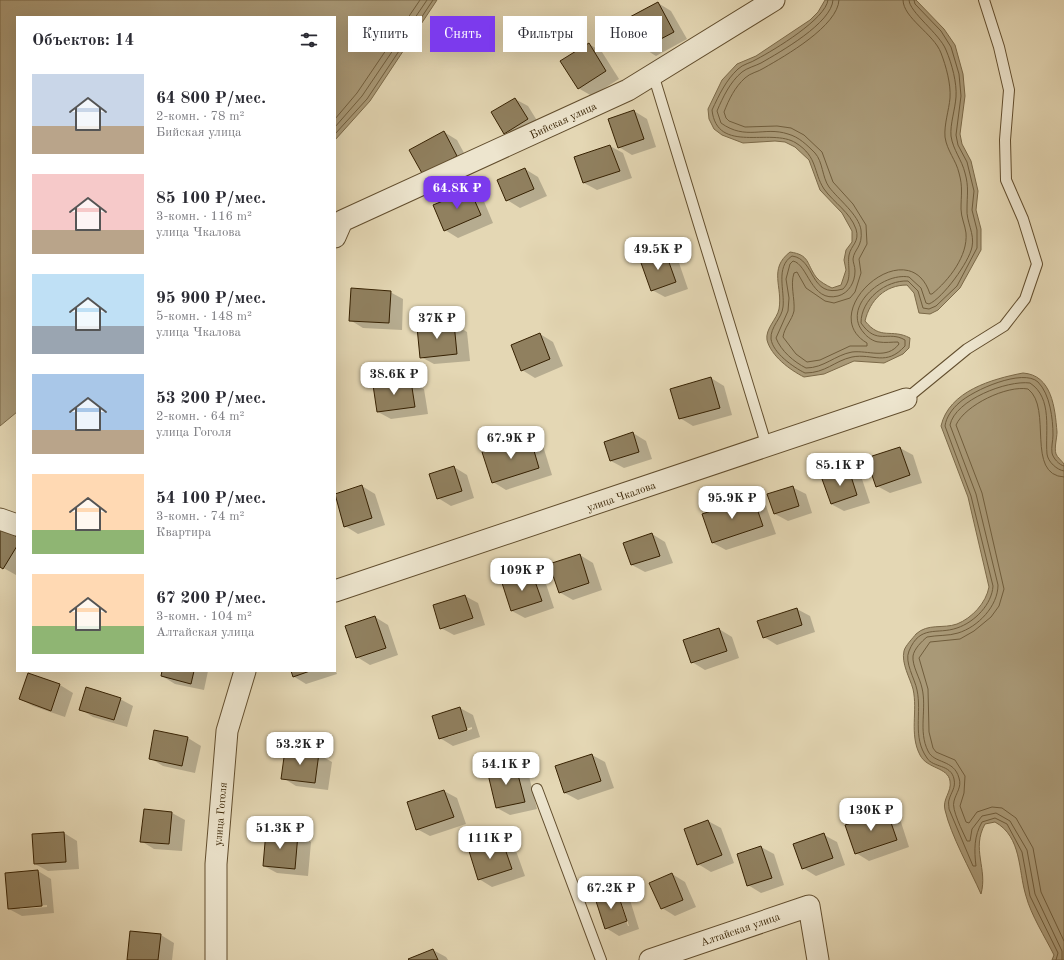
<!DOCTYPE html>
<html lang="ru">
<meta charset="utf-8">
<style>
body{margin:0;font-family:"Old Standard TT",serif;background:#f2f2f3;color:#2b2b33;height:100vh;display:flex;flex-direction:column;font-size:15px;white-space:nowrap}
*{box-sizing:border-box;margin:0}
p{font-size:13px;color:#7c7c81}
.icon{flex:none;width:22px;height:22px;fill:none;stroke:currentColor;stroke-width:2;stroke-linecap:round;stroke-linejoin:round}
.map{position:relative;flex:1;overflow:hidden}
.panel{position:absolute;left:16px;top:16px;width:320px;height:656px;display:flex;flex-direction:column;background:#fff;border-radius:0px;box-shadow:0 4px 16px #0002}
.panel>*{flex:none}
.hud{position:absolute;left:348px;top:16px;width:380px;height:36px;display:flex;gap:8px}
.price{position:absolute;translate:-50% -34px;padding:0 9px;border-radius:8px;background:#fff;color:#222;font-size:13px;line-height:26px;filter:drop-shadow(0 1px 2px #0008)}
.price::after{content:'';position:absolute;left:50%;top:24px;width:12px;height:9px;margin-left:-6px;background:inherit;clip-path:polygon(0 0,100% 0,50% 100%)}
.price.selected{background:#7c3aed;color:#fff}
ul{padding:0;list-style:none}
li{display:flex;align-items:center;gap:12px;height:100px;padding:0 16px}
li span{display:grid;place-items:center;flex:none;width:112px;height:80px;border-radius:0px;color:#555}
li>.icon{margin-inline-start:auto}
span .icon{width:48px;height:48px;fill:#fffc;stroke-width:1}
li b{font-size:17px}
h2{display:flex;justify-content:space-between;align-items:center;height:48px;padding:0 16px;font-size:17px}
.chip{padding:0 14px;border-radius:0px;background:#fff;box-shadow:0 4px 16px #0002;font-size:14px;line-height:36px}
.chip.selected{background:#7c3aed;color:#fff}
.map>svg:first-child{display:block}
.water{fill:#a99977;stroke:#7b6948}
.shadow{fill:#0003;fill-rule:evenodd}
.lines{fill:none;stroke-linecap:round;stroke-linejoin:round}
.shore{stroke:#705d3c;stroke-width:1}
.building{fill:#90805f;stroke:#362102}
.lane-casing{stroke:#624e2e;stroke-width:12}
.street-casing{stroke:#624e2e;stroke-width:23}
.lane{stroke:#ede5ce;stroke-width:10}
.street{stroke:#ede5ce;stroke-width:21}
.labels{text-anchor:middle;stroke-width:3;stroke-linejoin:round;paint-order:stroke}
.street-label{font-size:11px;fill:#362102;stroke:#ede5ce}
</style>
<div class="map">
<svg width="1064" height="960" viewBox="0 0 1064 960">
<rect width="100%" height="100%" fill="#e4d7b4"/>
<filter id="stains"><feTurbulence type="fractalNoise" baseFrequency=".005" numOctaves="4"/><feColorMatrix values="0 0 0 0 .2 0 0 0 0 .09 0 0 0 0 .02 0 0 0 .5 -.17"/></filter>
<radialGradient id="worn" r=".72"><stop offset=".6" stop-color="#630" stop-opacity="0"/><stop offset="1" stop-color="#630" stop-opacity=".3"/></radialGradient>
<!-- water -->
<g class="water">
<polygon points="0,0 437,0 370,101 335,140 335,17 17,17 17,412 0,426"/>
<path d="M 825,0 L 916,0 L 944,29 L 955,45 L 963,74 L 965,96 L 960,134 L 962,144 L 971,161 L 978,191 L 976,210 L 981,229 L 981,250 L 960,288 L 938,310 L 930,314 L 919,313 L 914,293 L 907,285 C 885,285 870,300 865,321 C 881,341 891,328 910,338 L 909,348 L 903,354 L 884,363 L 854,361 L 824,374 L 804,377 C 790,370 771,356 767,340 C 765,329 777,319 779,309 C 783,287 768,269 790,252 C 810,255 806,263 816,277 C 820,282 826,285 832,288 L 841,285 L 846,270 L 844,260 L 846,250 L 852,242 L 852,231 L 842,213 L 820,190 L 809,160 L 795,147 L 785,142 L 775,141 L 743,143 L 722,135 L 714,129 L 709,119 L 708,109 L 722,80 L 737,64 L 756,56 L 810,20 L 818,12 Z"/>
<path d="M 1023,373 C 1052,375 1055,408 1057,432 C 1057,438 1054,448 1056,454 C 1057,457 1062,461 1064,464 L 1064,960 L 1052,960 L 1054,955 C 1045,937 1031,915 1026,896 C 1018,870 1022,837 995,822 L 985,824 C 971,849 988,869 981,894 C 970,869 951,836 945,810 C 942,799 952,792 950,781 C 948,767 927,769 920,755 C 909,734 918,711 913,689 C 910,678 901,663 904,651 C 905,646 913,638 916,634 C 928,623 943,629 957,624 C 972,618 986,603 989,587 L 968,497 L 941,426 C 949,391 992,379 1023,373 Z"/>
</g>
<!-- shadow -->
<g class="shadow">
<polygon points="658,3 671,11 687,39 656,56 643,48 628,20"/>
<polygon points="589,44 602,52 619,79 592,96 578,88"/>
<polygon points="515,99 528,106 541,127 518,141 505,133"/>
<polygon points="634,111 647,119 656,147 632,155 619,147"/>
<polygon points="444,132 457,140 470,164 437,182"/>
<polygon points="610,146 623,153 632,178 597,190 584,183 575,158"/>
<polygon points="525,169 538,177 547,196 520,208 507,200"/>
<polygon points="470,191 483,199 493,223 458,238 445,230"/>
<polygon points="665,252 678,260 688,289 665,297 652,290"/>
<polygon points="390,292 403,299 402,330 363,328 350,320"/>
<polygon points="454,324 467,332 470,361 434,364 421,357"/>
<polygon points="540,334 553,342 563,366 535,378 522,370"/>
<polygon points="711,378 724,386 732,415 693,426 680,418"/>
<polygon points="411,382 424,389 428,414 391,419 378,412 374,386"/>
<polygon points="633,433 646,441 652,459 624,468 611,461 605,443"/>
<polygon points="530,438 543,446 552,475 506,490 493,482"/>
<polygon points="900,448 913,455 922,483 890,493 877,486"/>
<polygon points="454,467 467,475 474,498 451,506 438,498"/>
<polygon points="849,471 862,479 870,503 844,511 831,504"/>
<polygon points="362,486 375,494 385,525 358,534 345,526 335,495"/>
<polygon points="792,487 806,494 812,513 788,521 775,514"/>
<polygon points="753,498 766,506 776,534 726,550 713,543"/>
<polygon points="652,534 665,542 673,563 645,572 632,565"/>
<polygon points="17,538 17,574 16,575 0,566"/>
<polygon points="580,555 593,563 602,590 573,600 559,592"/>
<polygon points="532,574 545,581 554,608 525,618 512,611 503,584"/>
<polygon points="465,596 478,603 485,625 454,635 441,628"/>
<polygon points="797,609 810,616 815,632 777,645 764,637"/>
<polygon points="375,617 388,625 398,655 370,665 357,657"/>
<polygon points="719,629 732,637 739,658 705,670 692,662"/>
<polygon points="335,669 337,674 306,684 293,676 292,671 335,671"/>
<polygon points="163,671 208,671 204,690 175,684 162,676"/>
<polygon points="28,675 60,685 73,693 65,717 33,706 20,699"/>
<polygon points="120,699 133,706 127,727 93,717 80,709"/>
<path d="M 460,708 L 473,715 L 480,737 L 453,746 L 440,738 ZM 472,727 L 472,729 L 448,737 L 448,735 Z"/>
<polygon points="188,738 201,746 195,773 163,766 150,758"/>
<polygon points="318,754 332,762 328,790 296,786 283,778"/>
<polygon points="592,755 605,762 614,788 578,800 565,793 556,767"/>
<polygon points="515,764 528,772 537,809 510,815 497,808 489,771"/>
<polygon points="444,791 457,798 466,824 430,836 417,829"/>
<polygon points="887,812 900,819 909,847 869,861 856,853"/>
<polygon points="172,813 185,820 182,851 154,849 141,841"/>
<polygon points="708,821 721,828 734,863 711,872 698,864"/>
<polygon points="64,833 77,841 79,869 48,871 35,864"/>
<polygon points="298,835 311,842 308,876 277,873 264,866"/>
<polygon points="824,835 837,842 845,865 816,876 803,868"/>
<polygon points="502,841 515,848 525,876 492,887 479,879"/>
<polygon points="761,847 774,854 784,885 761,893 748,885"/>
<path d="M 38,871 L 51,879 L 54,913 L 22,916 L 9,909 ZM 47,905 L 47,907 L 20,909 L 20,907 Z"/>
<polygon points="672,874 685,882 696,907 675,916 662,908"/>
<path d="M 616,892 L 630,900 L 639,929 L 619,936 L 606,928 ZM 619,901 L 621,901 L 629,926 L 628,926 Z"/>
<polygon points="161,935 174,943 172,960 128,960"/>
<polygon points="433,950 446,957 448,960 410,960"/>
</g>
<g class="lines">
<!-- shore -->
<g class="shore">
<path d="M 828,0 C 826,19 774,50 757,59 C 751,63 743,64 738,69 C 726,80 719,95 712,110 C 717,155 771,127 796,143 C 818,157 813,172 824,189 C 834,203 850,212 856,229 C 860,242 851,245 849,255 C 847,266 853,279 843,289 C 809,299 816,259 792,256 C 775,267 785,291 783,307 C 782,318 770,327 771,339 C 773,353 793,367 805,373 C 826,373 834,361 852,357 C 873,353 886,367 905,346 L 905,340 C 888,330 877,346 861,323 C 861,299 886,280 908,281 L 918,291 L 923,308 L 929,309 L 936,306 L 957,286 L 977,248 L 977,230 L 972,210 L 974,191 L 967,162 L 958,145 L 956,135 L 961,96 L 959,74 L 951,47 L 941,31 L 915,4 L 914,0"/>
<path d="M 833,0 C 832,23 780,52 761,63 C 755,66 747,68 742,72 C 730,82 723,97 717,111 L 721,123 C 746,141 764,126 788,134 C 799,137 807,145 815,153 C 823,162 822,177 829,187 C 838,199 859,215 861,230 C 863,247 854,249 853,259 C 853,263 855,266 855,271 C 855,282 849,293 838,296 C 811,303 808,264 793,261 L 790,264 L 786,279 L 789,298 L 788,311 L 776,338 C 781,351 794,362 806,368 C 824,368 835,355 852,352 C 868,350 887,360 899,344 L 898,342 C 892,342 885,343 879,342 C 874,342 867,337 864,333 C 841,308 882,272 909,277 L 921,288 L 926,303 L 929,304 C 943,298 969,262 972,247 C 975,234 966,221 967,209 C 967,195 969,187 965,173 C 962,160 953,150 951,136 C 950,124 955,110 956,97 C 957,83 952,64 946,50 C 940,34 909,12 909,0"/>
<path d="M 839,0 C 838,26 785,56 764,68 C 758,72 750,73 745,78 C 735,87 729,99 724,112 L 726,118 L 729,121 L 745,127 L 777,126 L 791,128 L 804,135 L 822,152 L 833,182 L 853,204 L 866,225 L 867,244 L 859,259 L 861,273 L 855,292 L 850,298 L 834,303 L 825,301 L 806,288 L 797,272 L 794,273 C 790,285 795,298 794,311 C 792,320 784,328 783,337 L 796,354 L 807,362 L 820,360 L 850,346 L 867,346 L 867,343 C 814,312 909,229 930,294 L 932,294 C 949,280 968,256 966,233 C 965,225 961,217 961,209 C 961,195 963,187 959,173 C 956,160 947,151 945,137 C 944,124 949,110 950,98 C 951,84 946,66 941,53 C 934,34 903,18 903,0"/>
<polyline points="335,119 357,93 420,0"/>
<polyline points="335,127 362,96 427,0"/>
<polyline points="335,134 367,99 433,0"/>
<path d="M 1064,477 C 1025,475 1053,408 1028,389 C 1007,385 965,405 956,425 L 982,493 L 1004,589 L 999,606 L 991,617 L 974,631 L 960,639 L 930,642 L 919,658 L 928,689 L 929,732 L 933,748 L 936,752 L 955,760 L 965,776 L 964,793 L 960,806 L 966,822 L 969,823 L 977,812 L 992,807 L 1002,808 L 1016,818 L 1033,848 L 1041,892 L 1064,941"/>
<path d="M 1056,960 L 1058,953 L 1030,896 L 1022,852 L 1007,824 L 995,818 L 982,822 C 974,836 974,850 976,866 L 973,866 L 949,809 C 949,806 948,802 949,800 C 951,792 956,788 954,779 C 951,764 933,768 927,758 C 912,737 922,713 917,690 C 915,679 904,662 909,651 C 920,624 937,635 957,628 C 975,622 992,604 993,586 L 971,496 L 945,426 C 946,417 953,408 959,403 C 973,390 1023,368 1038,382 C 1050,394 1053,419 1053,435 C 1053,441 1051,447 1052,453 C 1053,458 1059,465 1064,466"/>
<path d="M 1062,960 L 1062,951 L 1035,894 L 1027,850 L 1010,821 L 996,813 L 982,816 L 972,829 L 970,841 L 967,841 C 963,832 951,809 954,801 C 956,793 962,787 959,778 C 954,759 934,764 928,751 C 918,731 927,709 922,688 C 920,678 912,666 913,656 C 914,649 922,641 927,637 C 937,635 949,636 958,633 C 978,627 998,606 998,585 L 976,494 L 950,425 C 955,400 1007,380 1030,383 C 1053,398 1045,431 1047,454 C 1048,462 1057,470 1064,471"/>
</g>
</g>
<!-- building -->
<g class="building">
<polygon points="658,2 674,32 642,49 626,19"/>
<polygon points="589,43 606,71 578,89 560,61"/>
<polygon points="515,98 528,119 504,134 491,112"/>
<polygon points="634,110 644,139 618,148 608,119"/>
<polygon points="444,131 457,156 423,175 409,150"/>
<polygon points="610,145 620,171 583,183 574,157"/>
<polygon points="525,168 534,189 506,201 497,180"/>
<polygon points="470,190 481,215 444,231 433,205"/>
<polygon points="665,251 676,282 651,291 640,260"/>
<polygon points="351,288 391,291 389,323 349,321"/>
<polygon points="454,323 457,354 420,358 417,327"/>
<polygon points="540,333 550,359 521,371 511,345"/>
<polygon points="711,377 720,408 679,419 670,389"/>
<polygon points="411,381 415,407 377,412 373,385"/>
<polygon points="633,432 639,452 610,461 604,442"/>
<polygon points="530,437 539,468 492,483 482,452"/>
<polygon points="900,447 910,475 876,487 866,458"/>
<polygon points="454,466 462,491 437,499 429,474"/>
<polygon points="849,470 857,495 831,504 822,479"/>
<polygon points="362,485 372,518 344,527 335,494"/>
<polygon points="793,486 799,506 774,514 767,494"/>
<polygon points="753,497 763,526 712,543 702,514"/>
<polygon points="0,527 17,537 17,546 3,569 0,567"/>
<polygon points="652,533 660,556 631,565 623,543"/>
<polygon points="580,554 589,583 559,593 549,564"/>
<polygon points="532,573 542,601 511,611 502,583"/>
<polygon points="465,595 473,618 440,629 433,605"/>
<polygon points="797,608 802,625 763,638 757,621"/>
<polygon points="375,616 386,648 356,658 345,626"/>
<polygon points="719,628 727,651 691,663 683,640"/>
<polygon points="162,671 194,671 191,684 161,676"/>
<polygon points="291,671 310,671 293,677"/>
<polygon points="28,673 60,684 51,711 19,699"/>
<polygon points="86,687 121,698 114,720 79,710"/>
<polygon points="460,707 467,730 439,739 432,716"/>
<polygon points="154,730 188,737 182,766 149,759"/>
<polygon points="285,750 319,753 315,783 281,779"/>
<polygon points="592,754 601,781 564,793 555,766"/>
<polygon points="515,763 525,802 496,808 487,770"/>
<polygon points="444,790 454,817 416,830 407,802"/>
<polygon points="144,809 172,812 169,844 140,842"/>
<polygon points="887,811 897,840 855,854 845,825"/>
<polygon points="708,820 722,855 697,865 684,829"/>
<polygon points="266,831 298,834 295,869 263,866"/>
<polygon points="64,832 66,862 34,864 32,834"/>
<polygon points="824,833 833,858 802,869 793,844"/>
<polygon points="502,840 512,869 478,880 469,851"/>
<polygon points="761,846 772,878 747,886 737,854"/>
<polygon points="38,870 42,906 8,909 5,873"/>
<polygon points="672,873 683,900 661,909 649,883"/>
<polygon points="617,891 627,921 605,929 595,898"/>
<polygon points="130,931 161,934 158,960 127,960"/>
<polygon points="433,949 438,960 409,960 408,959"/>
</g>
<g class="lines">
<defs>
<g id="lane">
<polyline points="653,74 767,447"/>
<polyline points="906,399 967,349 1004,326 1025,299 1037,264 1023,219 1006,180 1005,140 1009,90 999,47 984,0"/>
<polyline points="537,789 601,960"/>
</g>
<g id="street">
<polyline points="335,237 342,221 628,90 774,0"/>
<polyline points="0,519 17,525"/>
<polyline points="335,591 906,399"/>
<polyline points="216,960 216,864 227,731 245,671"/>
<polyline points="650,960 809,906 818,960"/>
</g>
</defs>
<!-- lane casing -->
<use href="#lane" class="lane-casing"/>
<!-- street casing -->
<use href="#street" class="street-casing"/>
<!-- lane -->
<use href="#lane" class="lane"/>
<!-- street -->
<use href="#street" class="street"/>
</g>
<g class="labels">
<!-- street labels -->
<g class="street-label">
<text transform="translate(563 120) rotate(-25)" y="4">Бийская улица</text>
<text transform="translate(621 496) rotate(-19)" y="4">улица Чкалова</text>
<text transform="translate(220 814) rotate(-85)" y="4">улица Гоголя</text>
<text transform="translate(740 929) rotate(-19)" y="4">Алтайская улица</text>
</g>
</g>
<rect width="100%" height="100%" filter="url(#stains)"/>
<rect width="100%" height="100%" fill="url(#worn)"/>
</svg>
<b class="price selected" style="left:457px;top:210px">64.8K ₽</b>
<b class="price" style="left:658px;top:271px">49.5K ₽</b>
<b class="price" style="left:437px;top:340px">37K ₽</b>
<b class="price" style="left:394px;top:396px">38.6K ₽</b>
<b class="price" style="left:511px;top:460px">67.9K ₽</b>
<b class="price" style="left:840px;top:487px">85.1K ₽</b>
<b class="price" style="left:732px;top:520px">95.9K ₽</b>
<b class="price" style="left:522px;top:592px">109K ₽</b>
<b class="price" style="left:300px;top:766px">53.2K ₽</b>
<b class="price" style="left:506px;top:786px">54.1K ₽</b>
<b class="price" style="left:871px;top:832px">130K ₽</b>
<b class="price" style="left:280px;top:850px">51.3K ₽</b>
<b class="price" style="left:490px;top:860px">111K ₽</b>
<b class="price" style="left:611px;top:910px">67.2K ₽</b>
<div class="hud">
<a class="chip">Купить</a>
<a class="chip selected">Снять</a>
<a class="chip">Фильтры</a>
<a class="chip">Новое</a>
</div>
<section class="panel">
<h2>Объектов: 14<svg class="icon" aria-label="filters" viewBox="0 0 24 24"><path d="M4 7h16M4 17h16"/><circle cx="9" cy="7" r="2"/><circle cx="15" cy="17" r="2"/></svg></h2>
<ul>
<li><span style="background:linear-gradient(#c9d6e8 65%,#b9a48a 0)"><svg class="icon" aria-label="home" viewBox="0 0 24 24"><path d="M3 11l9-7 9 7M6 9v11h12V9"/></svg></span><div><b>64 800 ₽/мес.</b><p>2-комн. · 78 m²</p><p>Бийская улица</p></div></li>
<li><span style="background:linear-gradient(#f6c9c9 70%,#b9a48a 0)"><svg class="icon" aria-label="home" viewBox="0 0 24 24"><path d="M3 11l9-7 9 7M6 9v11h12V9"/></svg></span><div><b>85 100 ₽/мес.</b><p>3-комн. · 116 m²</p><p>улица Чкалова</p></div></li>
<li><span style="background:linear-gradient(#bfe0f5 65%,#9aa5b1 0)"><svg class="icon" aria-label="home" viewBox="0 0 24 24"><path d="M3 11l9-7 9 7M6 9v11h12V9"/></svg></span><div><b>95 900 ₽/мес.</b><p>5-комн. · 148 m²</p><p>улица Чкалова</p></div></li>
<li><span style="background:linear-gradient(#a9c7e8 70%,#b9a48a 0)"><svg class="icon" aria-label="home" viewBox="0 0 24 24"><path d="M3 11l9-7 9 7M6 9v11h12V9"/></svg></span><div><b>53 200 ₽/мес.</b><p>2-комн. · 64 m²</p><p>улица Гоголя</p></div></li>
<li><span style="background:linear-gradient(#ffd9b3 70%,#8fb573 0)"><svg class="icon" aria-label="home" viewBox="0 0 24 24"><path d="M3 11l9-7 9 7M6 9v11h12V9"/></svg></span><div><b>54 100 ₽/мес.</b><p>3-комн. · 74 m²</p><p>Квартира</p></div></li>
<li><span style="background:linear-gradient(#ffd9b3 65%,#8fb573 0)"><svg class="icon" aria-label="home" viewBox="0 0 24 24"><path d="M3 11l9-7 9 7M6 9v11h12V9"/></svg></span><div><b>67 200 ₽/мес.</b><p>3-комн. · 104 m²</p><p>Алтайская улица</p></div></li>
</ul>
</section>
</div>
